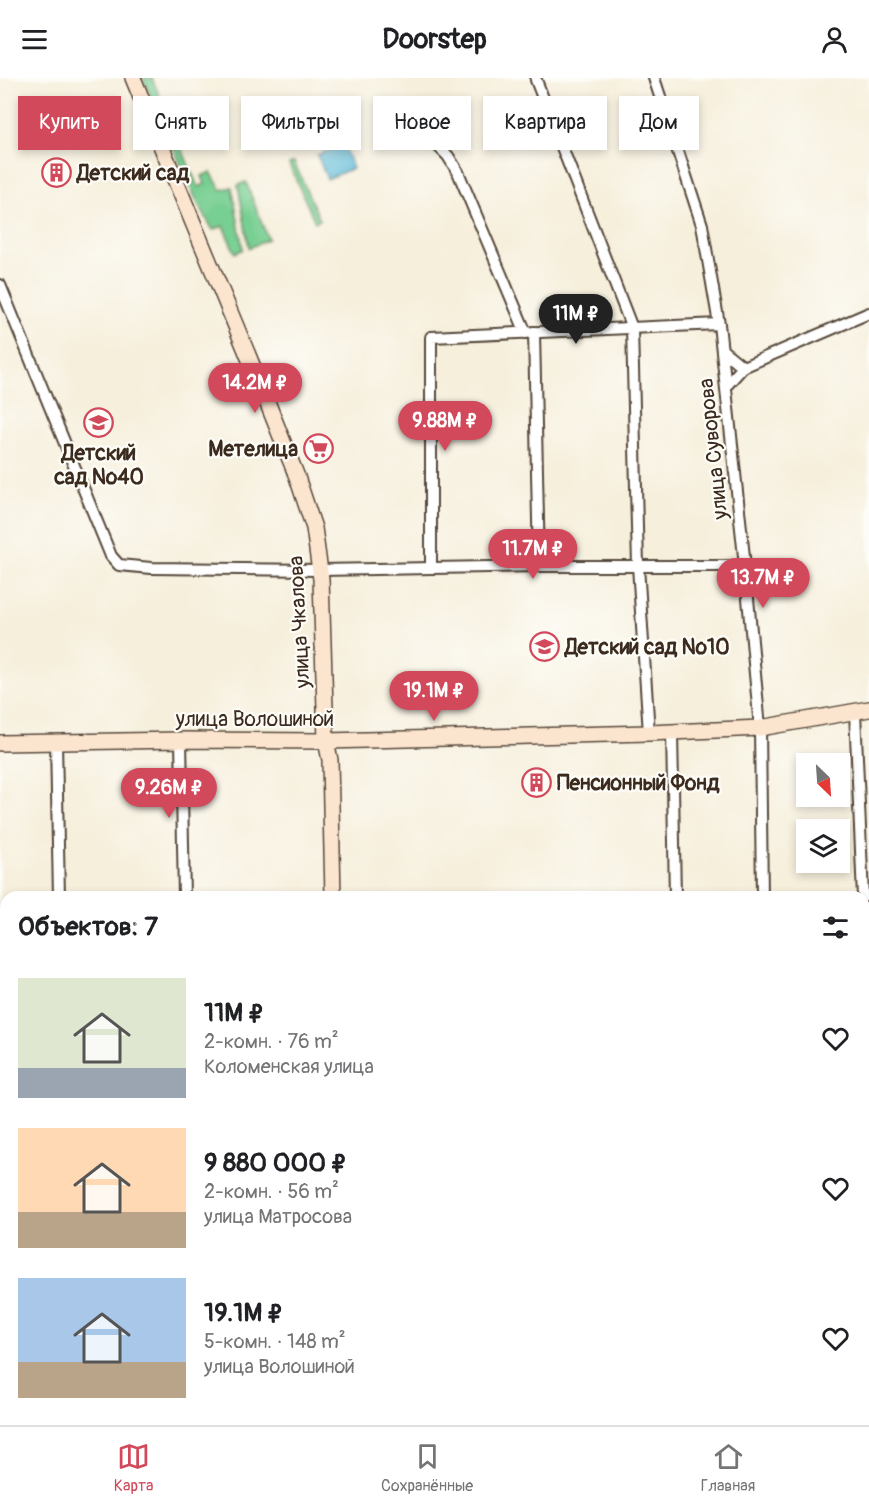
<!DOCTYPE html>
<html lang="ru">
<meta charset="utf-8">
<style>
body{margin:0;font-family:Pangolin,sans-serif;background:#f6f6f6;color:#202124;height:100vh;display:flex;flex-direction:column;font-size:22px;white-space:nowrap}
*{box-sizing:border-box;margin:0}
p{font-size:20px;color:#757577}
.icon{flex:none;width:33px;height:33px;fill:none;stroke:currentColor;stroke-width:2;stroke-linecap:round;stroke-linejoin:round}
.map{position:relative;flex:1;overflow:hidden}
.sheet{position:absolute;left:0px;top:813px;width:870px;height:534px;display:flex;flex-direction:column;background:#fff;border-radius:18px 18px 0 0;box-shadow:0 3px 9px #0003}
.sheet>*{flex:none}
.hud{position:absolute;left:18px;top:18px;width:834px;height:54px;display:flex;gap:12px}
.needle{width:39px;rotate:155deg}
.buttons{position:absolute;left:796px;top:675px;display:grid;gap:12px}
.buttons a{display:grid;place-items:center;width:54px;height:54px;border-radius:0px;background:#fff;box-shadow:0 3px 9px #0003;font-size:30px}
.price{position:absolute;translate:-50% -51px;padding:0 14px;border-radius:21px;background:#d1495b;color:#fff;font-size:20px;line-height:39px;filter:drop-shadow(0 2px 3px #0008)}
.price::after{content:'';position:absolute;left:50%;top:36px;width:18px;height:14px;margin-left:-9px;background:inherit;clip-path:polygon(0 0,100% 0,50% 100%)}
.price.active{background:#222;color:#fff}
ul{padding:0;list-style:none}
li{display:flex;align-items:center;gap:18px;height:150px;padding:0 18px}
li span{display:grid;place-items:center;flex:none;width:168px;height:120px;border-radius:0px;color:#555}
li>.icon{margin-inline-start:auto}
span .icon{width:72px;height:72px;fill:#fffc;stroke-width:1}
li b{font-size:26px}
h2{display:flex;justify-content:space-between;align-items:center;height:72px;padding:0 18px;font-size:26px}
.tag{padding:0 21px;border-radius:0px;background:#fff;box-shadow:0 3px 9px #0003;font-size:21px;line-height:54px}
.tag.active{background:#d1495b;color:#fff}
header{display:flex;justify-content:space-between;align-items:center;height:78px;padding:0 18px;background:#fff;font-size:27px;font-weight:700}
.menu{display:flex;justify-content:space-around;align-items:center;height:84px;border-top:2px solid #e0e0e0;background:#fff;font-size:16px;color:#757577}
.menu a{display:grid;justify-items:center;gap:3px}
.menu .active{color:#d1495b}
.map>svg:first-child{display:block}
.built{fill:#e4d3f1}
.industrial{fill:#c6c0d9}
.green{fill:#78cf93;stroke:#5a7c58;stroke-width:1.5}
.water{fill:#56b7d5;stroke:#48707a;stroke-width:1.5}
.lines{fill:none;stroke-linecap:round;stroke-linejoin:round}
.street-casing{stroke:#57483a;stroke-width:14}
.secondary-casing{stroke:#57483a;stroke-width:18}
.street{stroke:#fff;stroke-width:10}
.secondary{stroke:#fce5cf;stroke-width:15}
.labels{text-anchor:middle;stroke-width:4.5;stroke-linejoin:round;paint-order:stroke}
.poi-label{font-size:21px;font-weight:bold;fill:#3b2a1e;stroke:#fdfcf7;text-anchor:start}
.street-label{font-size:21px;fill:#3b2a1e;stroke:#fdfcf7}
</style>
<header><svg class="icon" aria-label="menu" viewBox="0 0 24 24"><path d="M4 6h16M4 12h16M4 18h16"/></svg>Doorstep<svg class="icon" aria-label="person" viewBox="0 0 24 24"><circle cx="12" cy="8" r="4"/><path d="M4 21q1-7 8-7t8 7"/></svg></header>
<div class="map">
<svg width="869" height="1347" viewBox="0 0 869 1347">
<rect width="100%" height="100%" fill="#fdfcf7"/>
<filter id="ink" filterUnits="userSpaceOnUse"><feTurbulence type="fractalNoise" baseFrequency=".0167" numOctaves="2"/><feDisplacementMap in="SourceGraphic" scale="12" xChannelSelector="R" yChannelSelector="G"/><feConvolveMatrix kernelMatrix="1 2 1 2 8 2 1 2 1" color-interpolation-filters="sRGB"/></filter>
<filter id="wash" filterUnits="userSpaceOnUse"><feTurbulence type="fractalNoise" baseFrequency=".008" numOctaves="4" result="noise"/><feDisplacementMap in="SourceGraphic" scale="24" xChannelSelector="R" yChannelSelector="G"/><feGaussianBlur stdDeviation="1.35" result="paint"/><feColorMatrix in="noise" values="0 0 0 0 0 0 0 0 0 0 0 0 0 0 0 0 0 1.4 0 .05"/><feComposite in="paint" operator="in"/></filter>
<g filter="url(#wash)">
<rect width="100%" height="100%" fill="#f6efdc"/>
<!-- built -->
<g class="built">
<rect x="864" y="1061" width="5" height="149"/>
<polygon points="115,1341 324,1341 324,1347 116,1347"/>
</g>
<!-- industrial -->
<rect class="industrial" x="352" y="1341" width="392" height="6"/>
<!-- green -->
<g class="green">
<polygon points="143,0 152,0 198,109 205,106 202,98 211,94 221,112 232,109 243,171 235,175 223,148 213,152 198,126"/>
<polygon points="294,84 320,142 315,144 289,86"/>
<polygon points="246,104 268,161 249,170 238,107"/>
</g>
<!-- water -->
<polygon class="water" points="343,66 353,90 327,101 317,77"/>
</g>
<g filter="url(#ink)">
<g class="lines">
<defs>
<g id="street">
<polyline points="654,0 702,147 719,246 745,488 760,650 762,819"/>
<polyline points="536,2 632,250 638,488 649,655"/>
<polyline points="433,63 448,78 458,94 526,255"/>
<polyline points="0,207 111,478 119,487 151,490 320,492 539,488 745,488"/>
<polyline points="534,254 539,488"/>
<polyline points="722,272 743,289"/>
<polyline points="726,308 743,289 869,235"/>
<polyline points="431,489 431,259 719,246"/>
<polyline points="855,634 863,819"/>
<polyline points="672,654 675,819"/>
<polyline points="181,662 184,819"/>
<polyline points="56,663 59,819"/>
<polyline points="864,855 869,975"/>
<polyline points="864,1054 869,1054"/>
<polyline points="0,1062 6,1062"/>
<polyline points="0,1231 6,1231"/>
</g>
<g id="secondary">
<polyline points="133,0 262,311 297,399 314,450 321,501 326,663 330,682 333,819"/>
<polyline points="0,665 181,662 326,663 649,655 760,650 869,631"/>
<polyline points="339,1341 339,1347"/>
</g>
</defs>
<!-- street casing -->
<use href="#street" class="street-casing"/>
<!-- secondary casing -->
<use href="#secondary" class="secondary-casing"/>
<!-- street -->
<use href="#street" class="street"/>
<!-- secondary -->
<use href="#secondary" class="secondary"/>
</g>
</g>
<!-- icons -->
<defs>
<symbol id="building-ring" viewBox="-11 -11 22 22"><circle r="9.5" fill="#fdfcf7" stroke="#d1495b" stroke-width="1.5"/><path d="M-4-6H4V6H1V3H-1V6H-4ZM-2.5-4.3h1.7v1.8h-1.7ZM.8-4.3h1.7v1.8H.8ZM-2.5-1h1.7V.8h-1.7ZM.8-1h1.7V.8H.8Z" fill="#d1495b"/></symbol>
<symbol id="school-ring" viewBox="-11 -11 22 22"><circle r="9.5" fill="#fdfcf7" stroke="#d1495b" stroke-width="1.5"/><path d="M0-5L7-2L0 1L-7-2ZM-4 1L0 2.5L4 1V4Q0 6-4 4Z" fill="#d1495b"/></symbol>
<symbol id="supermarket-ring" viewBox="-11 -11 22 22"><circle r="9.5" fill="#fdfcf7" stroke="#d1495b" stroke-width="1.5"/><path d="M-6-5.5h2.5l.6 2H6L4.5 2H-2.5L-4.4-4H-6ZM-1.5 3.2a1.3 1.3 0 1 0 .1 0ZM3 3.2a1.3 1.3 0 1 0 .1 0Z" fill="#d1495b"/></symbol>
</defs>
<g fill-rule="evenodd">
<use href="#building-ring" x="40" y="78" width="33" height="33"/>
<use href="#school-ring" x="82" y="328" width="33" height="33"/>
<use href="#supermarket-ring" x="302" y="354" width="33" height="33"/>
<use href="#school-ring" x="528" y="552" width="33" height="33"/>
<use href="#building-ring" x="520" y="688" width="33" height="33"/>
</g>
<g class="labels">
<!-- poi labels -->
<g class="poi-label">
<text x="77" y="102">Детский сад</text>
<text x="298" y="378" text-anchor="end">Метелица</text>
<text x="99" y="382" text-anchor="middle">Детский<tspan x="99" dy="24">сад №40</tspan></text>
<text x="565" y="576">Детский сад №10</text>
<text x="557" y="712">Пенсионный Фонд</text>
</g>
<!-- street labels -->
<g class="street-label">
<text transform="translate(713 371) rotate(-96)" y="7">улица Суворова</text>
<text transform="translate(299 544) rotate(-93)" y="7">улица Чкалова</text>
<text x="255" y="648">улица Волошиной</text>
</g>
</g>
</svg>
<div class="buttons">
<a><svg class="needle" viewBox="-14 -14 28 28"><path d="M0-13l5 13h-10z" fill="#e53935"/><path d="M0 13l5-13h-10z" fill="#757577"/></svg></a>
<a><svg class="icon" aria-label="layers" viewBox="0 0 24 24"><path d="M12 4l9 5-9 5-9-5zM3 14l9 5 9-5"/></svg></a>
</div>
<b class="price active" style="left:576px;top:267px">11M ₽</b>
<b class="price" style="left:255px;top:336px">14.2M ₽</b>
<b class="price" style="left:445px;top:374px">9.88M ₽</b>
<b class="price" style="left:533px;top:502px">11.7M ₽</b>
<b class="price" style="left:763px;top:531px">13.7M ₽</b>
<b class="price" style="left:434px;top:644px">19.1M ₽</b>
<b class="price" style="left:169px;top:741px">9.26M ₽</b>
<div class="hud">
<a class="tag active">Купить</a>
<a class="tag">Снять</a>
<a class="tag">Фильтры</a>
<a class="tag">Новое</a>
<a class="tag">Квартира</a>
<a class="tag">Дом</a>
</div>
<section class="sheet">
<h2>Объектов: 7<svg class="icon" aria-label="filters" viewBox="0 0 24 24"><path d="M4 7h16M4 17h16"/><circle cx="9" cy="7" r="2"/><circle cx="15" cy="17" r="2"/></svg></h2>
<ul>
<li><span style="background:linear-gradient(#dfe7d0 75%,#9aa5b1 0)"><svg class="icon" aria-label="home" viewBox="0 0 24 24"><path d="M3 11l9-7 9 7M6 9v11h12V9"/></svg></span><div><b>11M ₽</b><p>2-комн. · 76 m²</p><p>Коломенская улица</p></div><svg class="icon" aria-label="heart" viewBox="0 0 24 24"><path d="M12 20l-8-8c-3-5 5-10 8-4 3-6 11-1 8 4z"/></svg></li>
<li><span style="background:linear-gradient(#ffd9b3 70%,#b9a48a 0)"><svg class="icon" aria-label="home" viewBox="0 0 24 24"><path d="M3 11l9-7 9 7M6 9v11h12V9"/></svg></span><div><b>9 880 000 ₽</b><p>2-комн. · 56 m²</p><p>улица Матросова</p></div><svg class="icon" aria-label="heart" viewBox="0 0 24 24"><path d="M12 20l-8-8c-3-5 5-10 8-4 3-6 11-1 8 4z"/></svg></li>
<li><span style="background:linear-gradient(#a9c7e8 70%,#b9a48a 0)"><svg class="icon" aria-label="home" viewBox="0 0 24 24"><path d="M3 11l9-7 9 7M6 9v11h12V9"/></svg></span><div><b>19.1M ₽</b><p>5-комн. · 148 m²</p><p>улица Волошиной</p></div><svg class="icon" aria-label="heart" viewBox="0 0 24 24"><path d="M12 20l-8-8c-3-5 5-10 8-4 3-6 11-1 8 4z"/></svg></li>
</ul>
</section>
</div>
<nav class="menu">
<a class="active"><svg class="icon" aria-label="map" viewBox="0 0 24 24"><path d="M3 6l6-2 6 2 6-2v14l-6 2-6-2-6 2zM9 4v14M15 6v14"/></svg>Карта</a>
<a><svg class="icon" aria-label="saved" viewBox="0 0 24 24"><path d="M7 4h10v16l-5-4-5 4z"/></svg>Сохранённые</a>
<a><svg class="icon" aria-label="home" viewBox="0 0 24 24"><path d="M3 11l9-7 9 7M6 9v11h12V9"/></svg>Главная</a>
</nav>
